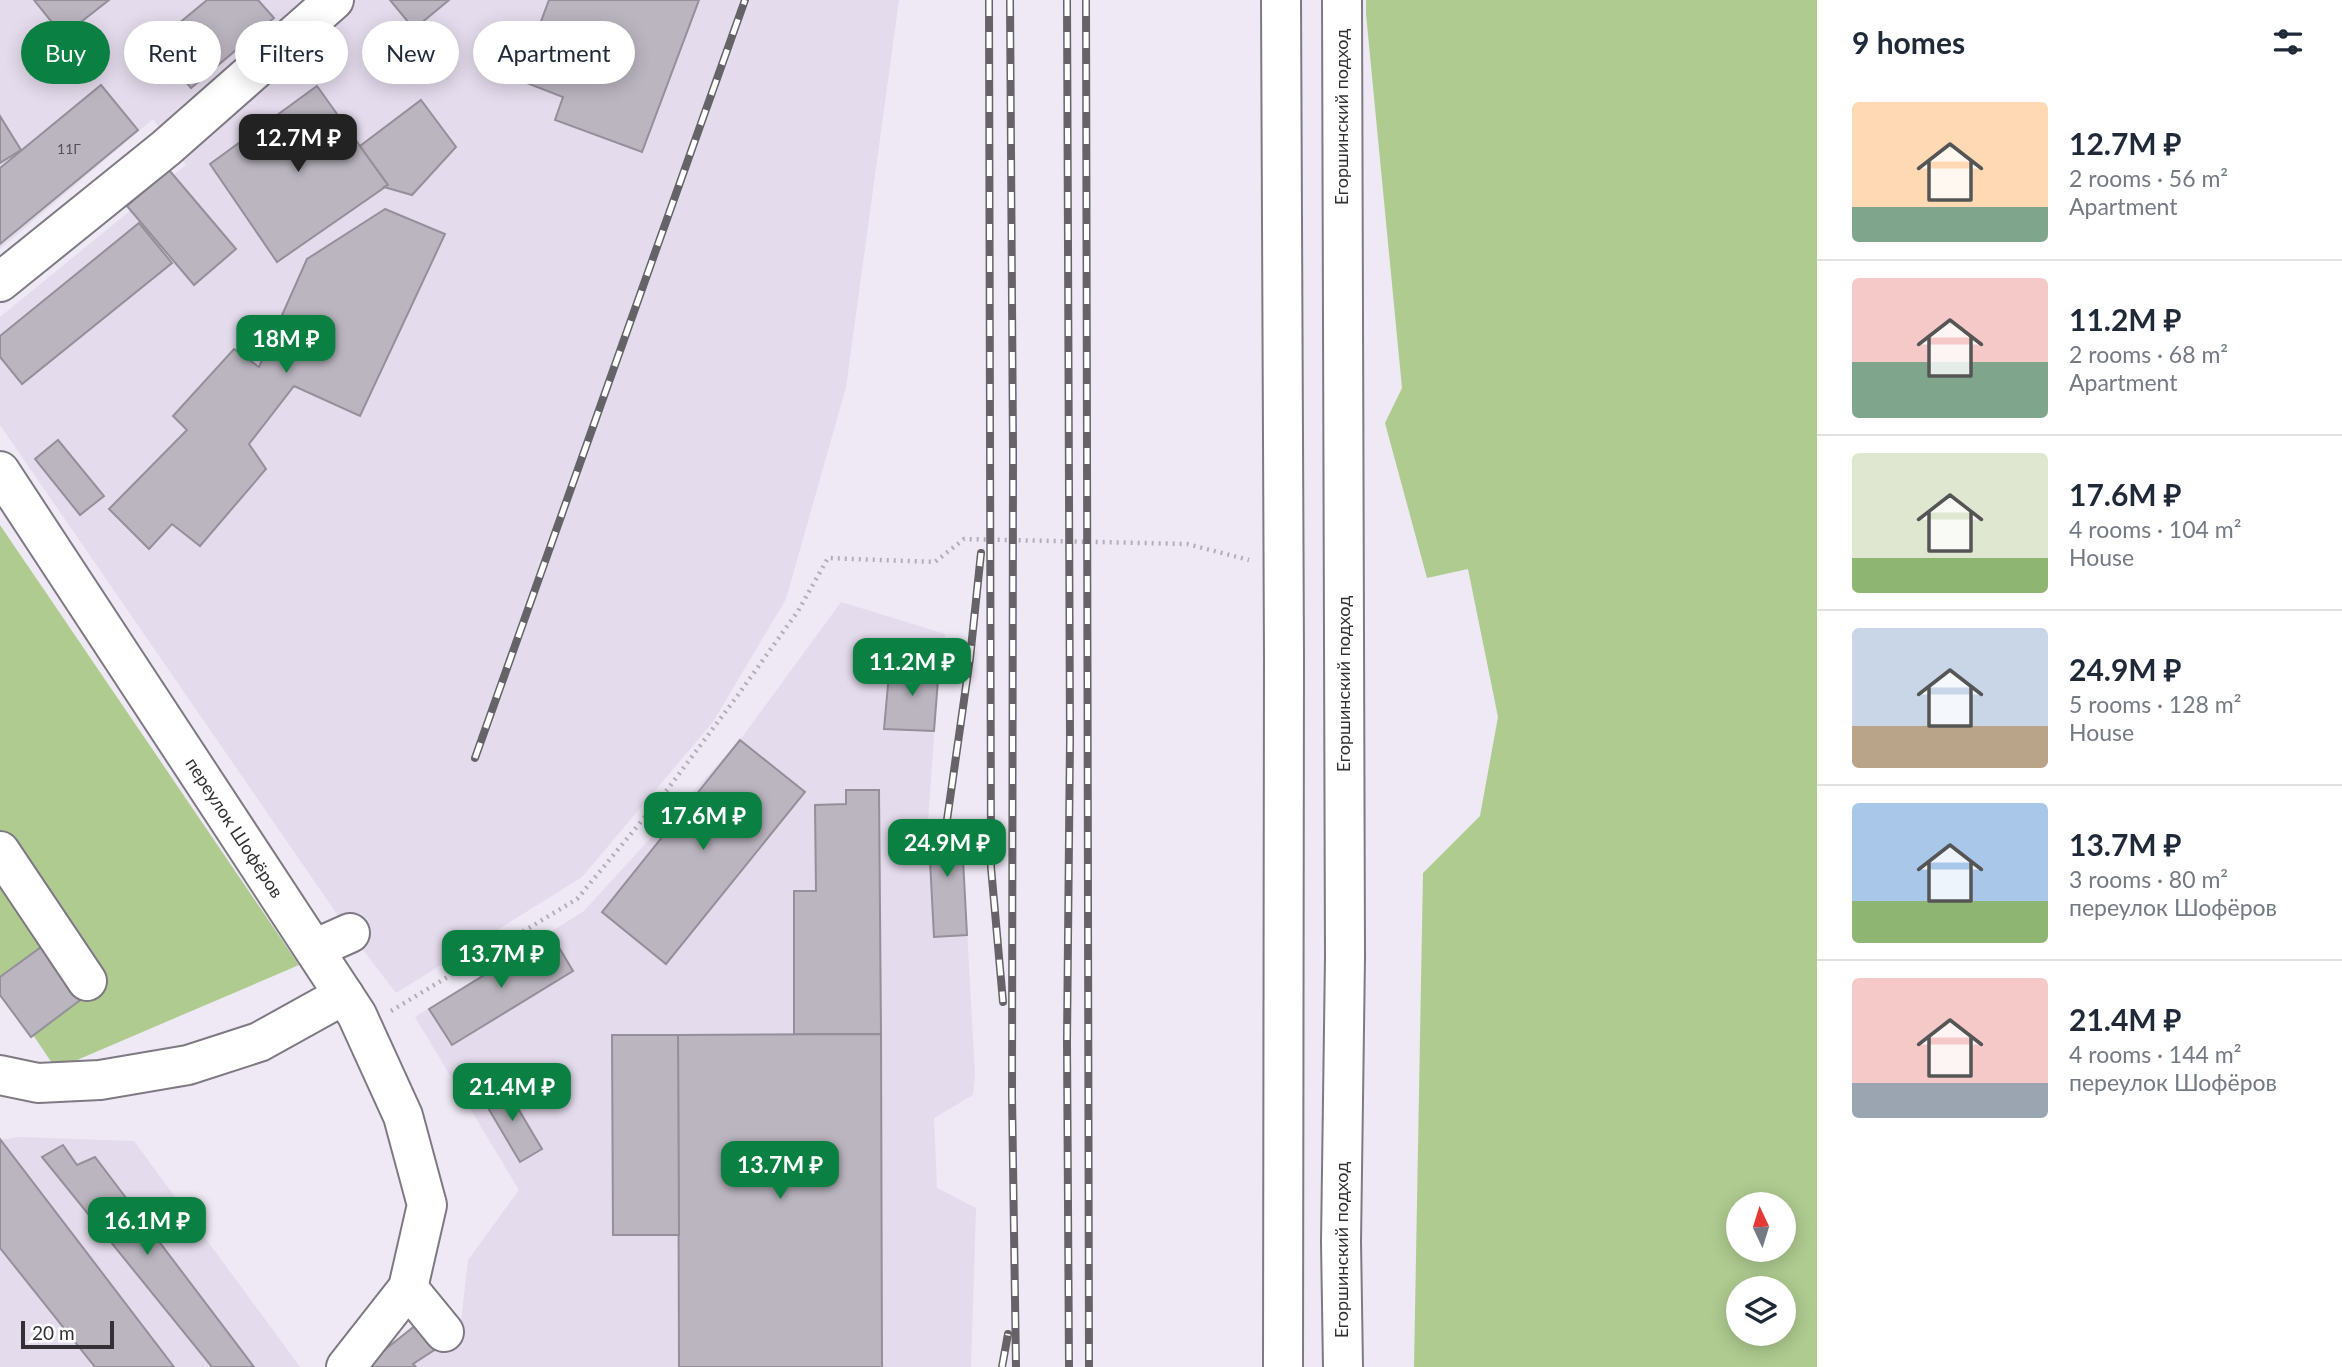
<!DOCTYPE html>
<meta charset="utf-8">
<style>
body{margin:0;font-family:Lato,sans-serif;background:#f6f6f7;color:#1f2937;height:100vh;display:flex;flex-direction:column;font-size:26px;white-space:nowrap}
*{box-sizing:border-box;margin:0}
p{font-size:23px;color:#747a83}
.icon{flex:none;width:38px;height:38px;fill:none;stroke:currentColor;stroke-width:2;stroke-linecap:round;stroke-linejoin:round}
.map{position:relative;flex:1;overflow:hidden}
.drawer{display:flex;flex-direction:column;background:#fff;width:525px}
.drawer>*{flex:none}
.banner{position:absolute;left:21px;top:21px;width:665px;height:63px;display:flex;gap:14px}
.needle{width:46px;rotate:356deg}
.fabs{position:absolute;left:1726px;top:1192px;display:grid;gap:14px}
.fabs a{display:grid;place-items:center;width:70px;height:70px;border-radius:50%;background:#fff;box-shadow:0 4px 18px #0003;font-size:35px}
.scale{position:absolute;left:21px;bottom:18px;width:93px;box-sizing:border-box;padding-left:7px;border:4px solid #333135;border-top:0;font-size:19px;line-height:24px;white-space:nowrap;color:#333135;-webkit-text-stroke:5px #fff;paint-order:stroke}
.price{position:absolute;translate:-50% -60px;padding:0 16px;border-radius:14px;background:#0b8043;color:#fff;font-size:23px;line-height:46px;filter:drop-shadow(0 2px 4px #0008)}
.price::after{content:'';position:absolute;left:50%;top:42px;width:21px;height:16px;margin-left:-10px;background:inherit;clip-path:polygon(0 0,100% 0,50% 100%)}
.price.on{background:#222;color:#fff}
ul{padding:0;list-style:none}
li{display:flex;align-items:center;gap:21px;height:175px;padding:0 35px}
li+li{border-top:2px solid #e0e1e3}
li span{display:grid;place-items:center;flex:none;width:196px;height:140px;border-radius:7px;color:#555}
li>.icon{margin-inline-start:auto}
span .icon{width:84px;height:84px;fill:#fffc;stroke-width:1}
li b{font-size:30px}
h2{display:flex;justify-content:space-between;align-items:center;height:84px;padding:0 35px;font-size:30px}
.tag{padding:0 24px;border-radius:32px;background:#fff;box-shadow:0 4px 18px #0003;font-size:24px;line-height:63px}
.tag.on{background:#0b8043;color:#fff}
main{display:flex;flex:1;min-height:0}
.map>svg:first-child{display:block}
.built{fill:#e4dbec}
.green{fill:#afcb90;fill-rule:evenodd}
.building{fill:#bab5bf;stroke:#948f99;stroke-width:2}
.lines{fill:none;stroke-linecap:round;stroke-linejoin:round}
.minor-casing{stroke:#7e7983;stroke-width:42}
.major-casing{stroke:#7e7983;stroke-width:42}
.path{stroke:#b2aeb7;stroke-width:4.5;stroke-dasharray:2 5;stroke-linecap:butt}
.minor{stroke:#fff;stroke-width:38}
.major{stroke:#fff;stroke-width:38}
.rail-casing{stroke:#656368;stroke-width:8}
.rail{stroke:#fff;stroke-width:5;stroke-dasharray:16;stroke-linecap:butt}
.labels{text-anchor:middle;stroke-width:5;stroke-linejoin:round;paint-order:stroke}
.number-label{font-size:14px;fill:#555258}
.street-label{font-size:18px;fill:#333135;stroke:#fff}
</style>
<main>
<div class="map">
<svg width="1817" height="1367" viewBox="0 0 1817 1367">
<rect width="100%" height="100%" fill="#eee9f4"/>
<!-- built -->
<g class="built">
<polygon points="0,0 899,0 846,387 786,599 713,722 582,877 396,993 350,933 0,425 0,317 186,165 153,119 0,249"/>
<polygon points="841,602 945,634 939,667 928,821 961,821 975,1075 973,1095 934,1118 937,1188 976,1208 971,1367 403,1367 461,1322 468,1260 519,1190 415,1017 584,911 740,740"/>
<polygon points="19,1137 134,1141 300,1367 0,1367 0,1140"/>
</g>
<!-- green -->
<g class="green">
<path d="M 1366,0 L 1817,0 L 1817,1367 L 1414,1367 L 1423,873 L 1480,816 L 1498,717 L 1468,569 L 1427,578 L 1385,423 L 1402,388 L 1366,14 ZM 1738,1204 L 1783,1204 L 1783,1250 L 1738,1250 ZM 1738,1288 L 1783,1288 L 1783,1334 L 1738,1334 Z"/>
<polygon points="0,525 299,965 56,1069 0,986"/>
</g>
<!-- building -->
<g class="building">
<polygon points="34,0 109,0 63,36"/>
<polygon points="207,0 258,0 274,18 191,88 154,44"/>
<polygon points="390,0 449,0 414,29"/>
<polygon points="549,0 699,0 642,152 555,120 563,97 519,80"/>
<polygon points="101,85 138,130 0,244 0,168"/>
<polygon points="317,86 388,185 277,262 210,164"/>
<polygon points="421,100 456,147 412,195 384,187 388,185 360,146"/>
<polygon points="0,116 21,150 0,163"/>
<polygon points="169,170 236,249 194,285 127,206"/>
<polygon points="385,209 445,234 360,416 294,386 249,444 266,469 200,546 172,524 149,549 109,509 187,430 173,416 234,349 259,367 307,259"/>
<polygon points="139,223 172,263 22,384 0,357 0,336"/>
<polygon points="58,440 104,496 80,515 35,459"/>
<polygon points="890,663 939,667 934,731 884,729"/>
<polygon points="740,740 805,792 666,964 602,912"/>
<polygon points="846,790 879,790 881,1034 794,1034 794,891 816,891 815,805 846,804"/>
<polygon points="961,821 967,935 934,937 928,822"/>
<polygon points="551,934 573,971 452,1045 429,1009"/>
<polygon points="48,942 87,995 31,1037 0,995 0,977"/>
<polygon points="881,1034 882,1367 679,1367 678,1035"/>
<polygon points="612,1035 678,1035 679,1235 613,1235"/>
<polygon points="503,1083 542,1149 520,1162 481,1096"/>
<polygon points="0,1139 174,1367 95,1367 0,1248"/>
<polygon points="63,1145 77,1165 95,1157 254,1367 212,1367 42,1157"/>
<polygon points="421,1321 439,1347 413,1364 416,1367 363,1367"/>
</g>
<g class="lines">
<defs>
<g id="minor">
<polyline points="0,282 166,148 334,0"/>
<polyline points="0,471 357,1015 403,1116 427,1205 408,1288 346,1367"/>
<polyline points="0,851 87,981"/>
<polyline points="314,949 350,933"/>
<polyline points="0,1075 38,1083 100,1080 188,1065 259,1042 344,995"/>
<polyline points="408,1288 444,1332"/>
</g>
<g id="major">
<polyline points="1281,0 1284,657 1283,1367"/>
<polyline points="1342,0 1345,957 1341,1242 1343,1367"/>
</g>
</defs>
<!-- minor casing -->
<use href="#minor" class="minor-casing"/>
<!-- major casing -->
<use href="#major" class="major-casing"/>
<!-- path -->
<polyline class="path" points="391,1011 577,899 664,794 738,695 798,611 828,558 935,562 964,539 1187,544 1249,560"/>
<!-- minor -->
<use href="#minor" class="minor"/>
<!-- major -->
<use href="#major" class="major"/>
<defs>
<g id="rail">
<polyline points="989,0 991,867 1003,1002"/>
<polyline points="1010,0 1013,452 1012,1096 1016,1367"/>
<polyline points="1067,0 1070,739 1067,1041 1069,1367"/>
<polyline points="1086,0 1089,1367"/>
<polyline points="475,758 745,0"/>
<polyline points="947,820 970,658 981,553"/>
<polyline points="1002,1367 1008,1334"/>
</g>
</defs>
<!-- rail casing -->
<use href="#rail" class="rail-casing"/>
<!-- rail -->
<use href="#rail" class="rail"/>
</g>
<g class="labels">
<!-- number labels -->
<g class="number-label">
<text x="69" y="154">11Г</text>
</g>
<!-- street labels -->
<g class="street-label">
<text transform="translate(1342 117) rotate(-90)" y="6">Егоршинский подход</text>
<text transform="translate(1344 684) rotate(-90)" y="6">Егоршинский подход</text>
<text transform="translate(234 828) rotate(57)" y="6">переулок Шофёров</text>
<text transform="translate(1342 1250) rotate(-90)" y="6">Егоршинский подход</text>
</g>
</g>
</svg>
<div class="fabs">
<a><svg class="needle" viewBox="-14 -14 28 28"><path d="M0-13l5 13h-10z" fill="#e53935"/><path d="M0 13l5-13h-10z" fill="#747a83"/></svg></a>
<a><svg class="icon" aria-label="layers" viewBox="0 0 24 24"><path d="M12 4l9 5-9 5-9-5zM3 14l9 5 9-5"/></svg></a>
</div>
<div class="scale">20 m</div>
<b class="price on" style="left:298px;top:174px">12.7M ₽</b>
<b class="price" style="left:286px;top:375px">18M ₽</b>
<b class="price" style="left:912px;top:698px">11.2M ₽</b>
<b class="price" style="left:703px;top:852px">17.6M ₽</b>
<b class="price" style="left:947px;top:879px">24.9M ₽</b>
<b class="price" style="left:501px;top:990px">13.7M ₽</b>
<b class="price" style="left:512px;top:1123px">21.4M ₽</b>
<b class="price" style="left:780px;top:1201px">13.7M ₽</b>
<b class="price" style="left:147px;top:1257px">16.1M ₽</b>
<div class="banner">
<a class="tag on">Buy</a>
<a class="tag">Rent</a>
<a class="tag">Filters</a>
<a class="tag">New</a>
<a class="tag">Apartment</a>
</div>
</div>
<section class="drawer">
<h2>9 homes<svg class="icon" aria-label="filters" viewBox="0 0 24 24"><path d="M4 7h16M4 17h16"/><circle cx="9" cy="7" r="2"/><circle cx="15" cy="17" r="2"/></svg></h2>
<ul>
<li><span style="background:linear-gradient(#ffd9b3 75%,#7fa58c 0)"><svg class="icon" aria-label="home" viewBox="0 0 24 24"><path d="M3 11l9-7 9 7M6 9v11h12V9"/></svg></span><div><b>12.7M ₽</b><p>2 rooms · 56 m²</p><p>Apartment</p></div></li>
<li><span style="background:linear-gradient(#f6c9c9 60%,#7fa58c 0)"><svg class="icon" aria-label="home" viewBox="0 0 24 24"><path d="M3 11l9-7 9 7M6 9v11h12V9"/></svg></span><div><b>11.2M ₽</b><p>2 rooms · 68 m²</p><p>Apartment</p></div></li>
<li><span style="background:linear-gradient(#dfe7d0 75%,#8fb573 0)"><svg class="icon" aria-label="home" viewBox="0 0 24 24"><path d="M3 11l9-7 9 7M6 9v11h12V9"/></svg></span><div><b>17.6M ₽</b><p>4 rooms · 104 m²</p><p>House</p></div></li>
<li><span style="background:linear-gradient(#c9d6e8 70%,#b9a48a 0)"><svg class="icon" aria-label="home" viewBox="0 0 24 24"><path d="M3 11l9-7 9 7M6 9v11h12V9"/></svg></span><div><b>24.9M ₽</b><p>5 rooms · 128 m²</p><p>House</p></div></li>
<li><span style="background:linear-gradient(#a9c7e8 70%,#8fb573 0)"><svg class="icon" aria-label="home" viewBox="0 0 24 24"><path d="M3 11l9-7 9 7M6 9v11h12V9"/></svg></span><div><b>13.7M ₽</b><p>3 rooms · 80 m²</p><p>переулок Шофёров</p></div></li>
<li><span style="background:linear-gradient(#f6c9c9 75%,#9aa5b1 0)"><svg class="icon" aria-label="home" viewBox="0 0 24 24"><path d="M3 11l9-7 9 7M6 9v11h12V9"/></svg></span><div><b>21.4M ₽</b><p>4 rooms · 144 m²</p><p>переулок Шофёров</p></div></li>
</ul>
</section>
</main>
